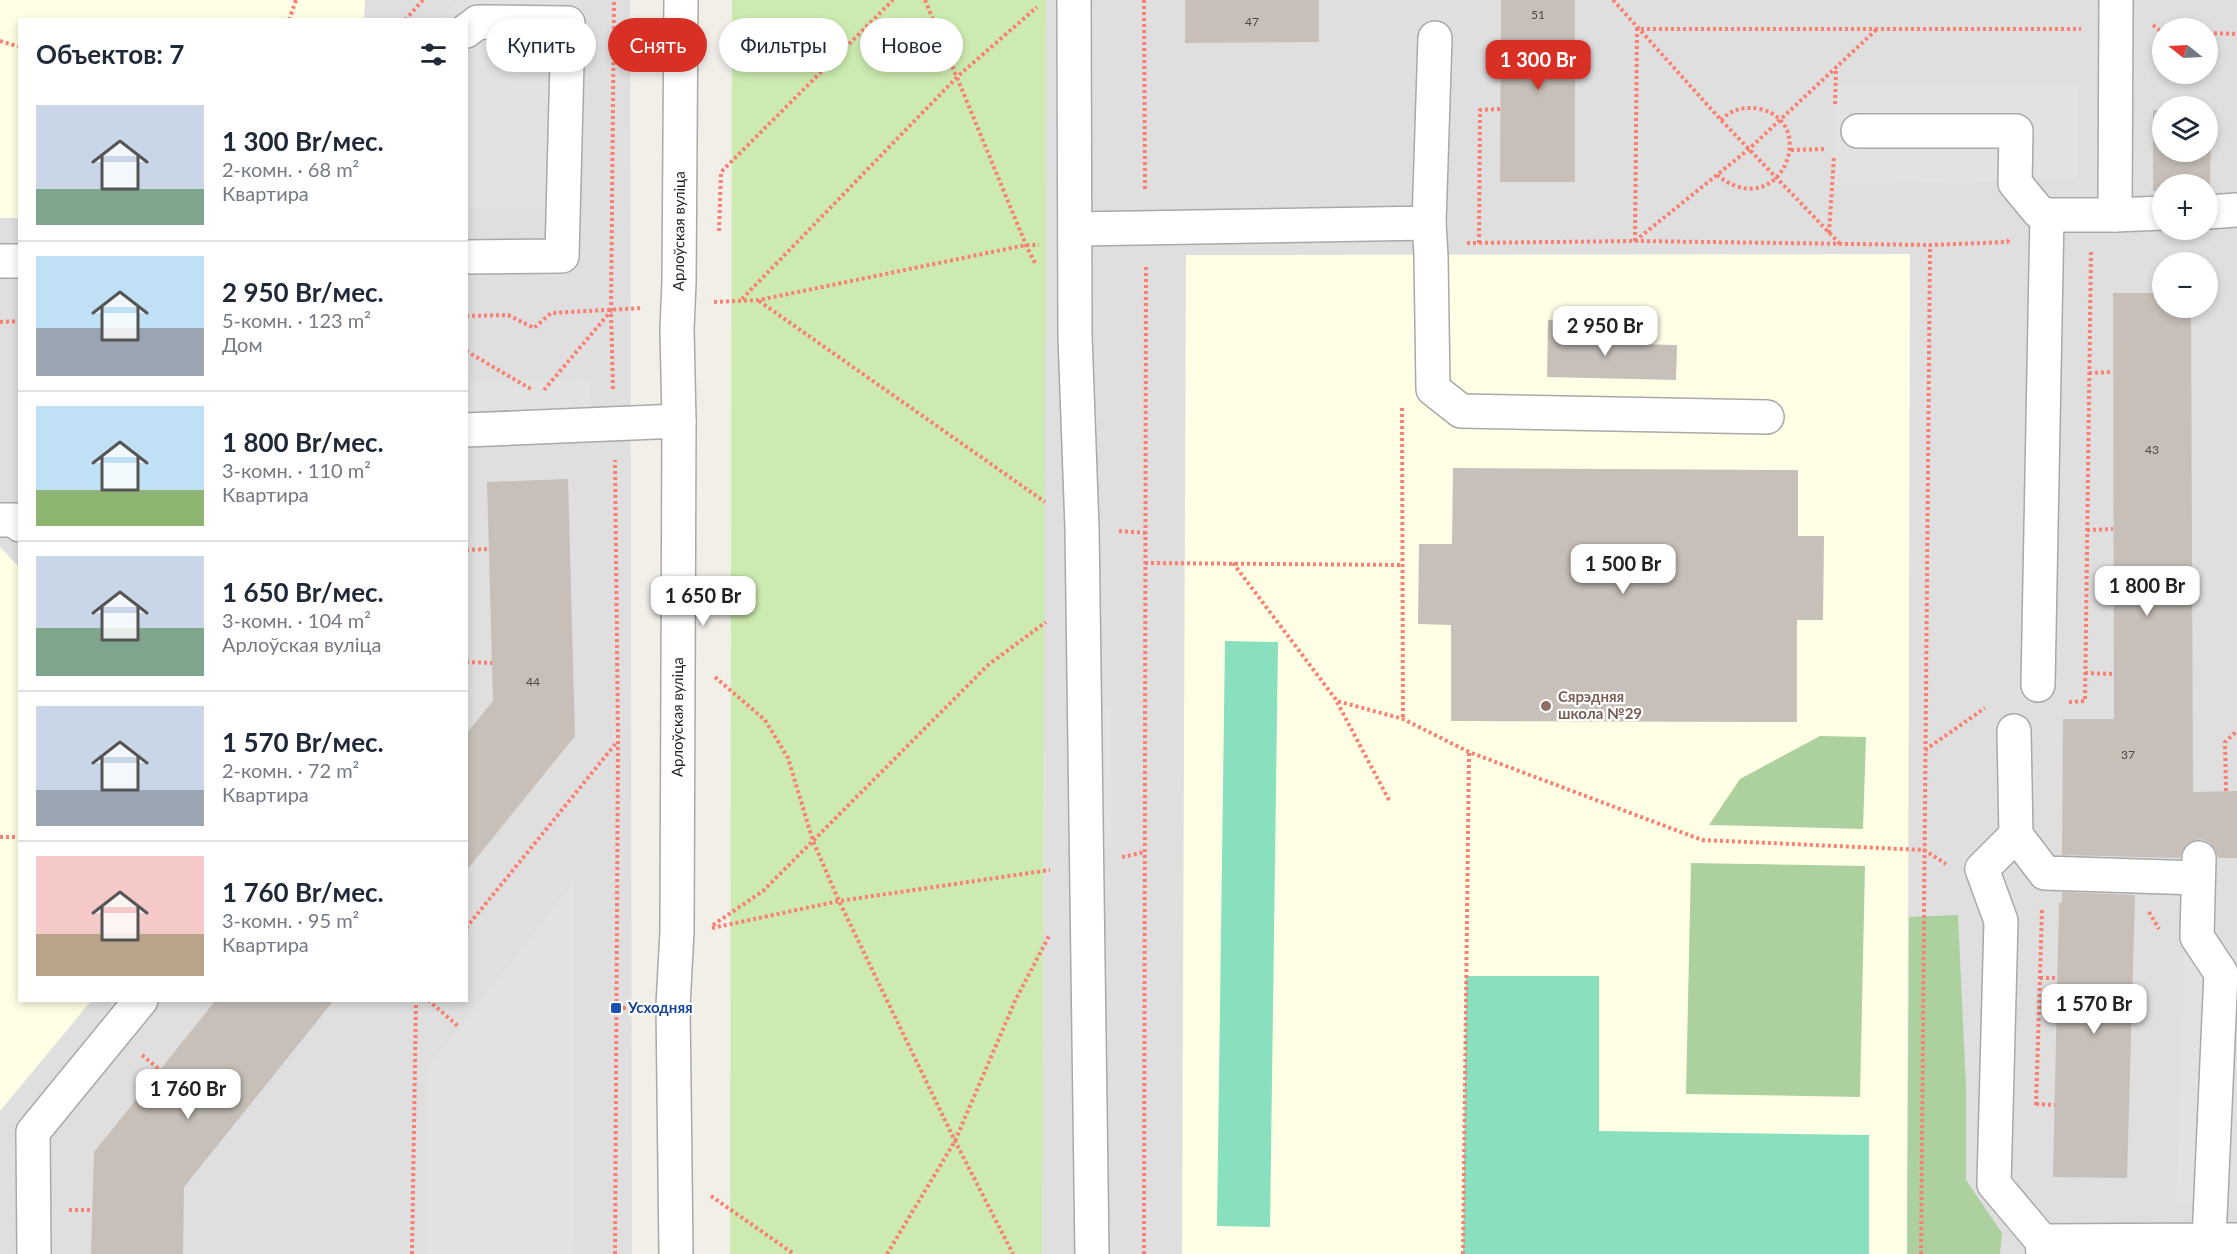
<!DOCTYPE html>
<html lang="ru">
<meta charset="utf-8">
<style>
body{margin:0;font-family:Lato,sans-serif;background:#f6f6f7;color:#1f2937;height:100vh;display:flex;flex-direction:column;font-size:22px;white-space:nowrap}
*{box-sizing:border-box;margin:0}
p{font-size:20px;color:#747a83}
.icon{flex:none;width:33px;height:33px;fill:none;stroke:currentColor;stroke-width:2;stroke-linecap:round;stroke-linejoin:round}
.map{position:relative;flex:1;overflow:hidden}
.drawer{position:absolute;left:18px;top:18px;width:450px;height:984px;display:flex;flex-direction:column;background:#fff;border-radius:0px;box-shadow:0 3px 9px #0003}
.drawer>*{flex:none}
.top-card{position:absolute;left:486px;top:18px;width:570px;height:54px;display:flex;gap:12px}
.needle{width:39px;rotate:288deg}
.buttons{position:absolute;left:2152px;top:18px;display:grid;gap:12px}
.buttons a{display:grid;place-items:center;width:66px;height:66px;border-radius:50%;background:#fff;box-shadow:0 3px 9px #0003;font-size:30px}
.price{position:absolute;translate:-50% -51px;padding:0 14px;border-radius:12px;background:#fff;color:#222;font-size:20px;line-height:39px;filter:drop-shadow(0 2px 3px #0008)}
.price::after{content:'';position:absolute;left:50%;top:36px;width:18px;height:14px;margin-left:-9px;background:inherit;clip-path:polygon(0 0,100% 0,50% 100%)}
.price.active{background:#d93025;color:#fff}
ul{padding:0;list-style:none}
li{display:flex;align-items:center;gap:18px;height:150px;padding:0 18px}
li+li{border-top:2px solid #e0e1e3}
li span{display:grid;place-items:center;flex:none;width:168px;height:120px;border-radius:0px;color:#555}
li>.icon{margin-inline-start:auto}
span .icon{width:72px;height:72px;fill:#fffc;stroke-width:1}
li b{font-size:26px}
h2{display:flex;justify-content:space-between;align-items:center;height:72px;padding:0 18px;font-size:26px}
.pill{padding:0 21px;border-radius:27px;background:#fff;box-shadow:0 3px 9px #0003;font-size:21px;line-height:54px}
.pill.active{background:#d93025;color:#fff}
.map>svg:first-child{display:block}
.residential{fill:#e0dfdf;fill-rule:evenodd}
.education{fill:#ffffe5}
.grass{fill:#cdebb0}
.forest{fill:#add19e}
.pitch{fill:#88e0be}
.parking{fill:#e2e2e2}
.building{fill:#c7bfb8}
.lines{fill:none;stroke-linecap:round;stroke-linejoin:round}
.minor-casing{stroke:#a9a9a9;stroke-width:36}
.path{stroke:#fa8072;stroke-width:4;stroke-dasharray:3 3;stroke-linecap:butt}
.minor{stroke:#fff;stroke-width:33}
.education-dot{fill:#8d6e63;stroke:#fff;stroke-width:2}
.transit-dot{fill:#1a4fb4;stroke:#fff;stroke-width:2}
.labels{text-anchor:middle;stroke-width:4.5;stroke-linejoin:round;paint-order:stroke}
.number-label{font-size:12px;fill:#4b4948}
.street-label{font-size:15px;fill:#222;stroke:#fff}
.education-label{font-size:15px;font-weight:bold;fill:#785e54;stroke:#fff;text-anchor:start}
.transit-label{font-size:15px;font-weight:bold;fill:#164399;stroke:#fff;text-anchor:start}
</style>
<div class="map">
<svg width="2237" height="1254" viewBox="0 0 2237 1254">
<rect width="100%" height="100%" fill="#f2efe9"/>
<!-- residential -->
<g class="residential">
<path d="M 0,0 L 630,0 L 632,1254 L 0,1254 ZM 20,20 L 466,20 L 466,1000 L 20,1000 Z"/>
<path d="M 1038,0 L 2237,0 L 2237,1254 L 1027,1254 ZM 2163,28 L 2208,28 L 2208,74 L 2163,74 ZM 2163,106 L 2208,106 L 2208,152 L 2163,152 ZM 2163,184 L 2208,184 L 2208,230 L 2163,230 ZM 2163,262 L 2208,262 L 2208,308 L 2163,308 Z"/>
</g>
<!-- education -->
<g class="education">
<polygon points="0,0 365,0 364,19 20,20 19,218 0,218"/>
<polygon points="1910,254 1907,1254 1182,1254 1186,255"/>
<polygon points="0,547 20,568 20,1000 91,1001 0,1111"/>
</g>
<!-- grass -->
<polygon class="grass" points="732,0 1046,0 1042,1254 730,1254"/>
<!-- forest -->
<g class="forest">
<polygon points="1820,736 1866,737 1863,829 1709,825 1740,779"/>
<polygon points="1691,863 1865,866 1860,1097 1686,1094"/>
<polygon points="1958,915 1966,1087 1966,1180 2002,1233 2000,1254 1907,1254 1909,917"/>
</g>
<!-- pitch -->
<g class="pitch">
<polygon points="1225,641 1278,642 1270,1227 1217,1226"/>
<polygon points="1466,976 1599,976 1599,1131 1869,1135 1869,1254 1463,1254"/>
</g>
<!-- parking -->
<g class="parking">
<polygon points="458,0 579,0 579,208 467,208 466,20 438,20"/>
<polygon points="2079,84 2078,179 1833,185 1836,85"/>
<polygon points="590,379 591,426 467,430 466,383"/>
<polygon points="1084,685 1111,709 1112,844 1086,864"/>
<polygon points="575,881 574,1254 427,1254 427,1068"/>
<polygon points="2184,955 2237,957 2237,1206 2176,1204"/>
</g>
<!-- building -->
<g class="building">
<polygon points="1185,0 1319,0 1319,42 1185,43"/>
<polygon points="1501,0 1575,0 1575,182 1500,182"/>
<polygon points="2153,110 2163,110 2163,152 2208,152 2208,110 2211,110 2210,191 2208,191 2208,184 2163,184 2163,191 2153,191"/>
<polygon points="2113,293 2163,293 2163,308 2191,308 2193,792 2237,791 2237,858 2218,858 2215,849 2209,842 2200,839 2190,842 2183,849 2180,858 2062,855 2063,719 2114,719"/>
<polygon points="1548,320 1581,321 1580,343 1677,345 1676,380 1547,377"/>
<polygon points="1453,468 1798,470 1798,536 1824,536 1823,620 1797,620 1797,722 1451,721 1451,625 1418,624 1419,544 1452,544"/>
<polygon points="568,479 575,736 466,871 466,734 493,701 487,482"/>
<polygon points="2062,892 2135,895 2127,1178 2053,1177 2059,903 2062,903"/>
<polygon points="216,1000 334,1000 184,1187 183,1254 91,1254 94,1152"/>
</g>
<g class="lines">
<defs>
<g id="minor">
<polyline points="1074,0 1075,336 1082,528 1092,1254"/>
<polyline points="466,31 478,22 568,23 562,256 466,257"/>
<polyline points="1858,131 2016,131 2015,183 2039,212 2047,215"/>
<polyline points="2208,212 2237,210"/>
<polyline points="2115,215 2163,213"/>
<polyline points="1429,223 1431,256 1433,389 1461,411 1767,417"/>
<polyline points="1076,229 1429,223 1435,38"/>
<polyline points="0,261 20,261"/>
<polyline points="466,430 679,421"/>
<polyline points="0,520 15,520 20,525"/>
<polyline points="2038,685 2047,215 2115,215 2116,0"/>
<polyline points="2014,731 2016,835 1982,869 2001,921 1994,1184 2042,1241"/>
<polyline points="2016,835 2045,873 2198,878"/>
<polyline points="2209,1240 2237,1240"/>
<polyline points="34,1254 33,1132 141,1000"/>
<path id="s1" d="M 676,1254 L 673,1006 L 677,931 L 679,421 L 677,329 L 679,282 L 681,0"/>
<polyline points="2043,1254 2042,1241 2209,1240 2221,973 2197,937 2199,858"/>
</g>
</defs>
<!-- minor casing -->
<use href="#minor" class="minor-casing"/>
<!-- path -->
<g class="path">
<polyline points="925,0 1026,245 1036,265"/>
<polyline points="1144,0 1145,191"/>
<polyline points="1613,0 1721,120 1840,244"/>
<polyline points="289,20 296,0"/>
<polyline points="405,20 423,0"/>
<polyline points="2153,25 2163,33"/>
<polyline points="2208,33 2237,34"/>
<polyline points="0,41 20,47"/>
<polyline points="1835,104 1836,68"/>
<polyline points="1791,150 1826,149"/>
<path d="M 1717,175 C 1779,225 1821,123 1760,109 C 1745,106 1732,109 1721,120"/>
<polyline points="719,231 721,172 893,0"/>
<polyline points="1829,233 1834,157"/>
<polyline points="1635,241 1637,29 2081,29"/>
<polyline points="1635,241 1749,149 1877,29"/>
<polyline points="1467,243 1635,241 1930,245 2007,242 2010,239"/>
<polyline points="1479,243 1480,110 1501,109"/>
<polyline points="742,299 957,77 1037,7"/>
<polyline points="759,301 1045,502"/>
<polyline points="714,302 759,300 1026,245 1039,245"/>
<polyline points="466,316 508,315 534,328 551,313 643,308"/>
<polyline points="0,322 20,321"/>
<polyline points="466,351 531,389"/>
<polyline points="2089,373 2113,372"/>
<polyline points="613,389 611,310 614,0"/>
<polyline points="544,390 611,311"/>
<polyline points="1402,408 1403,719"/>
<polyline points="2087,530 2113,529"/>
<polyline points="1119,531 1146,533"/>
<polyline points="466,550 489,549"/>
<polyline points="1145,563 1403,565"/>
<polyline points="1233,563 1337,701 1403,719 1469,752 1702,840 1924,850 1946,864"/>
<polyline points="466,662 492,663"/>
<polyline points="2085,673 2114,674"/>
<polyline points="715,677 765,720 788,758 813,841 839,901 955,1141 1013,1254"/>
<polyline points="1337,702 1390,802"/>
<polyline points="2069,702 2085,701 2091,250"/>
<polyline points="1925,750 1985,708"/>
<polyline points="2226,791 2225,742 2237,731"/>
<polyline points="0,837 20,837"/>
<polyline points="1122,857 1145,852"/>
<polyline points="2149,912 2159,929"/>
<polyline points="713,925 763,891 988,665 1046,622"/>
<polyline points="466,928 617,742"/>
<polyline points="712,928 839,901 1050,870"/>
<polyline points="2040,978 2058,978"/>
<polyline points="428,1000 459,1027"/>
<polyline points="617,1008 636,1008"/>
<polyline points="142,1055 160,1070"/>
<polyline points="2036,1104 2055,1105"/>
<polyline points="2036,1105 2042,909"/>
<polyline points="711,1196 794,1254"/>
<polyline points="69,1210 92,1210"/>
<polyline points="412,1254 416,1000"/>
<polyline points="615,1254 618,741 615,460"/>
<polyline points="887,1254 955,1141 1015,1001 1050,934"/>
<polyline points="1144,1254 1146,265"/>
<polyline points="1463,1254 1469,752"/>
<polyline points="1921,1254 1930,245"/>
</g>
<!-- minor -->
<use href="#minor" class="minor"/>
</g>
<!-- markers -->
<circle class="education-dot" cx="1546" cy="706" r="6"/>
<rect class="transit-dot" x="610" y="1002" width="12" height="12" rx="3"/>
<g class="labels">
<!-- number labels -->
<g class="number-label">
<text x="1538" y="19">51</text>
<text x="1252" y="26">47</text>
<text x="2152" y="454">43</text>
<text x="533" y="686">44</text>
<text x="2128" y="759">37</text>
</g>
<!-- street labels -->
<g class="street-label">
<text dy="5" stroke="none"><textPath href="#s1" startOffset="1023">Арлоўская вуліца</textPath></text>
<text dy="5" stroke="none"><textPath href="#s1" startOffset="537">Арлоўская вуліца</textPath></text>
</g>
<!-- education labels -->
<g class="education-label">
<text x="1558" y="702">Сярэдняя<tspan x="1558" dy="17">школа №29</tspan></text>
</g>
<!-- transit labels -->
<g class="transit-label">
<text x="628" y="1013">Усходняя</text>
</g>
</g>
</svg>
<div class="buttons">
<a><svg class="needle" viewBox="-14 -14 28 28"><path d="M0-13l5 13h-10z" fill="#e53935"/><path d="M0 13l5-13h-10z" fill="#747a83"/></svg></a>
<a><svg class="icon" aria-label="layers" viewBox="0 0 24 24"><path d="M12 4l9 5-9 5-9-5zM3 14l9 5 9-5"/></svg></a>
<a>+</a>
<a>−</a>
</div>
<b class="price active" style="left:1538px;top:91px">1 300 Br</b>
<b class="price" style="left:1605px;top:357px">2 950 Br</b>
<b class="price" style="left:1623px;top:595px">1 500 Br</b>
<b class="price" style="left:2147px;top:617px">1 800 Br</b>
<b class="price" style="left:703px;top:627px">1 650 Br</b>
<b class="price" style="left:2094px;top:1035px">1 570 Br</b>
<b class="price" style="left:188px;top:1120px">1 760 Br</b>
<div class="top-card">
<a class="pill">Купить</a>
<a class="pill active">Снять</a>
<a class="pill">Фильтры</a>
<a class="pill">Новое</a>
</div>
<section class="drawer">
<h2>Объектов: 7<svg class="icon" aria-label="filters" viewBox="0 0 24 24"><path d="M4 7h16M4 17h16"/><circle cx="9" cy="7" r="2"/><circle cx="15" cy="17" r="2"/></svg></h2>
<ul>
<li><span style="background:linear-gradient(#c9d6e8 70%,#7fa58c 0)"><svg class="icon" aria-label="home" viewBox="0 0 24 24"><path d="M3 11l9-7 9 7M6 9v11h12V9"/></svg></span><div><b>1 300 Br/мес.</b><p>2-комн. · 68 m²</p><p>Квартира</p></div></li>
<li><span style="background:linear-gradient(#bfe0f5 60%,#9aa5b1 0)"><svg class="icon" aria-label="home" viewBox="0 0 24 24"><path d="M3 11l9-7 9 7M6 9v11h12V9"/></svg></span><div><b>2 950 Br/мес.</b><p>5-комн. · 123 m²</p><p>Дом</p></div></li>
<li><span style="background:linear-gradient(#bfe0f5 70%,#8fb573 0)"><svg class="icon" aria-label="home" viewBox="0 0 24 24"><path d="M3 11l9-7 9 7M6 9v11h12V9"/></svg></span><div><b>1 800 Br/мес.</b><p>3-комн. · 110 m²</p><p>Квартира</p></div></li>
<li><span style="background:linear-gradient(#c9d6e8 60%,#7fa58c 0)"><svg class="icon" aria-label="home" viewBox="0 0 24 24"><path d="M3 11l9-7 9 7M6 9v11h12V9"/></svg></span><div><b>1 650 Br/мес.</b><p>3-комн. · 104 m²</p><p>Арлоўская вуліца</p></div></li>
<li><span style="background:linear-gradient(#c9d6e8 70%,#9aa5b1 0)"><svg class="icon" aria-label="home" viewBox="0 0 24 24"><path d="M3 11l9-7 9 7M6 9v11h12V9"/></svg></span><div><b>1 570 Br/мес.</b><p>2-комн. · 72 m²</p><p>Квартира</p></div></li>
<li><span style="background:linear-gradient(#f6c9c9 65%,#b9a48a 0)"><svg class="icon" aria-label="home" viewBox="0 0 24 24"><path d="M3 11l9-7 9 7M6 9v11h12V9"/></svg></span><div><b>1 760 Br/мес.</b><p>3-комн. · 95 m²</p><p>Квартира</p></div></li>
</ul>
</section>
</div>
